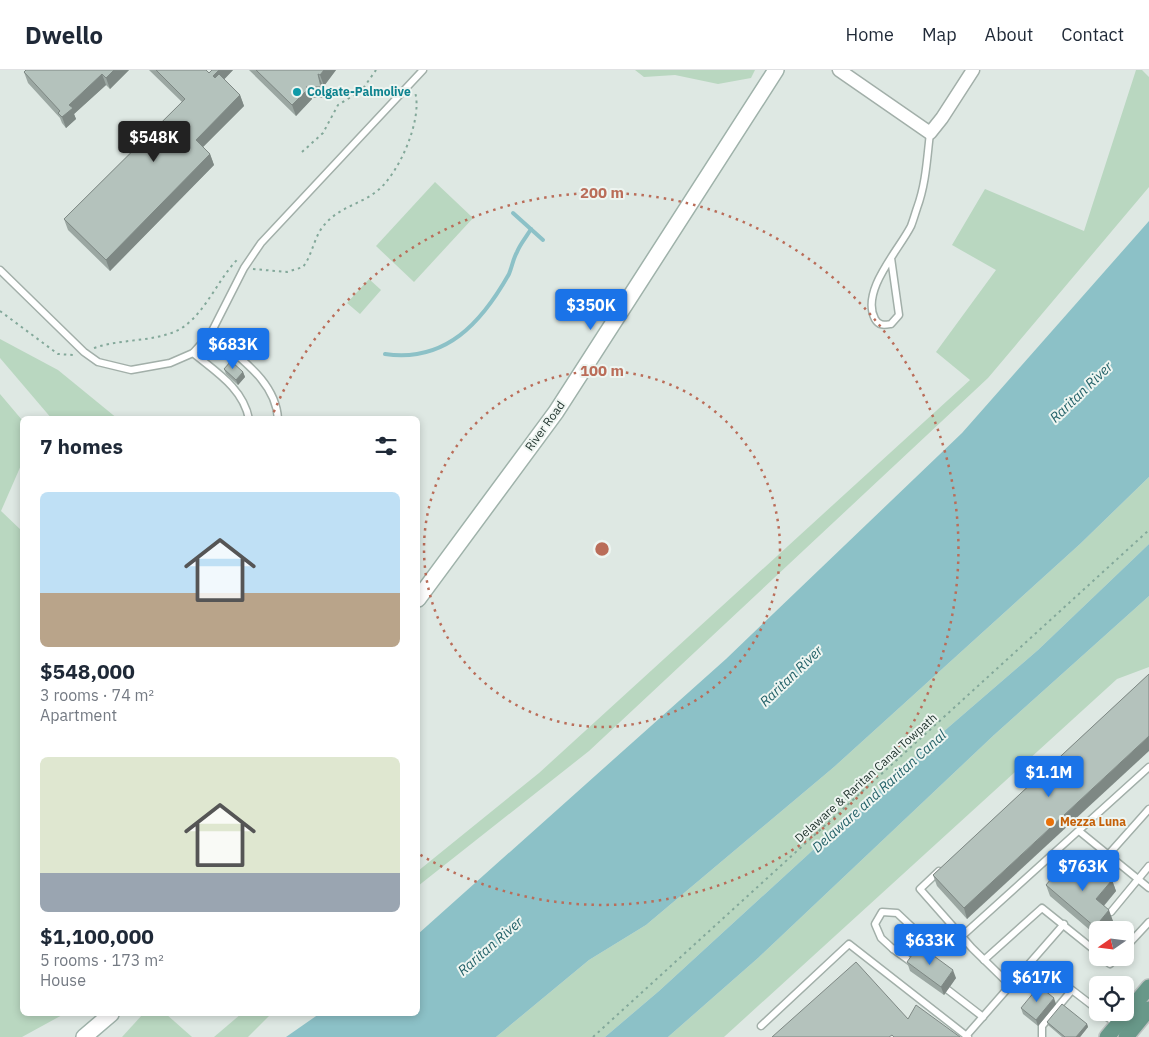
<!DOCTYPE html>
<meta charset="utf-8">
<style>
body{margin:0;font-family:"IBM Plex Sans",sans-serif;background:#f2f2f3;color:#1f2937;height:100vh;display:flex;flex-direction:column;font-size:19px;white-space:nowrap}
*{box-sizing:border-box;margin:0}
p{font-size:16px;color:#747a83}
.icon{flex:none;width:28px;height:28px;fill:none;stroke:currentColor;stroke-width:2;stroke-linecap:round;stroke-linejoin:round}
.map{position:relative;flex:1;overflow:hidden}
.panel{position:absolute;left:20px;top:346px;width:400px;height:600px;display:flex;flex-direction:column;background:#fff;border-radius:8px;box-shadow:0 2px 8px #0003}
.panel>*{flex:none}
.needle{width:32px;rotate:256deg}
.controls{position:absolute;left:1089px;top:851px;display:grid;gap:10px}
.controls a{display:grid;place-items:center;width:45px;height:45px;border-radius:8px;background:#fff;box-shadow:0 2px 8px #0003;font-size:25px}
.price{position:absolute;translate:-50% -42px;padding:0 11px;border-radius:5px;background:#1a73e8;color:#fff;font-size:16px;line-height:32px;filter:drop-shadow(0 1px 2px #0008)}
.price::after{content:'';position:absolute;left:50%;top:30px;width:15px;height:11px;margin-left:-8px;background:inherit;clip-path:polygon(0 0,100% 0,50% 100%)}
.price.active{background:#222;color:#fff}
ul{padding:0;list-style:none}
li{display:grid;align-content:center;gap:10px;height:265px;padding:0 20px}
li span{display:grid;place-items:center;height:155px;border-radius:8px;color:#555}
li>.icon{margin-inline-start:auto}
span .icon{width:90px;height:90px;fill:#fffc;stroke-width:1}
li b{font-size:21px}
h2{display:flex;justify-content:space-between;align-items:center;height:60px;padding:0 20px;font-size:21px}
header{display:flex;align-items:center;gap:30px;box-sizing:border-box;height:70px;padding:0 25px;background:#fff;border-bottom:1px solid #e0e1e3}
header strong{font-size:24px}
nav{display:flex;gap:28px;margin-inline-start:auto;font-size:18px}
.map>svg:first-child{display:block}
.green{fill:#b9d7c0}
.water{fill:#8cc1c7}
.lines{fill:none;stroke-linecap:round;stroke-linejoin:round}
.stream{stroke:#8cc1c7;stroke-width:4}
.lane-casing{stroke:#a2afa9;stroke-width:9}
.street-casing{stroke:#a2afa9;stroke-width:15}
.secondary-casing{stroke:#9fb2aa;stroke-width:18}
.primary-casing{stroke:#bdc2c1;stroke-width:18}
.path{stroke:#83a89a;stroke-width:2;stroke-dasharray:2.5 4;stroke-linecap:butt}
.lane{stroke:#fff;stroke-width:6}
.street{stroke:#fff;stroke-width:12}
.secondary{stroke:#fff;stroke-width:15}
.primary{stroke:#689889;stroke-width:15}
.wall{fill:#9ba7a2}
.shaded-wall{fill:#7e8884}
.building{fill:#b4c2bc;stroke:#7e8884}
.ring{fill:none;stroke:#ba6d59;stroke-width:2.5;stroke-dasharray:2.5 5}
.culture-dot{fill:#0f9aa8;stroke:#eef5f1;stroke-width:2}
.food-dot{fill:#e8710a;stroke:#eef5f1;stroke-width:2}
.labels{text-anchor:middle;stroke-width:4;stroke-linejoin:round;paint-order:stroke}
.culture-label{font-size:12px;font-weight:bold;fill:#0d838f;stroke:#eef5f1;text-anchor:start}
.street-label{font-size:12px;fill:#22352f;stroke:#eef5f1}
.food-label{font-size:12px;font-weight:bold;fill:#c56008;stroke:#eef5f1;text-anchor:start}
.water-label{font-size:14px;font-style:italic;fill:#246269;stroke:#eef5f1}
.centre{fill:#ba6d59;stroke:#eef5f1;stroke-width:2.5}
.ring-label{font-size:15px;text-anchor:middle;font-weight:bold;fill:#ba6d59;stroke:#eef5f1;stroke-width:4;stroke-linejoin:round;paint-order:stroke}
</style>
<header>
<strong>Dwello</strong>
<nav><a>Home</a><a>Map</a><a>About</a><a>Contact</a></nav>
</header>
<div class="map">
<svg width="1149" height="967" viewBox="0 0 1149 967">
<rect width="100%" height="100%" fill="#dee8e3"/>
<!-- green -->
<g class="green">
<polygon points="635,0 755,0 751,8 718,14 675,5 644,7"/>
<polygon points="1136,0 1142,0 1149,7 1149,117 988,308 589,681 418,816 418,801 539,703 970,310 936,282 996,200 952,175 985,119 1084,161"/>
<polygon points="435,112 473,148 414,212 376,176"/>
<polygon points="369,209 381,220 360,244 347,233"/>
<polygon points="0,269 58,300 118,349 52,349 0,288"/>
<polygon points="0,324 22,350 22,393 1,441 22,461 22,944 64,944 22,967 0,967"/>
<polygon points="1149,407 1149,474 1038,580 921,681 659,921 605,967 496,967 589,890 646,855 834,697 1080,474"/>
<polygon points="1149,526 1149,597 1117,609 724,967 668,967 758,888 994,665"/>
<polygon points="143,944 166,944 192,967 122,967"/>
<polygon points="241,944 271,944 248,967 214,967"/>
</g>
<!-- water -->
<g class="water">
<polygon points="1149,151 1149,407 1080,474 834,697 646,855 589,890 496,967 286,967 319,944 418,944 418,864 726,589 962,363"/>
<polygon points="1149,474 1149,526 994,665 758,888 668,967 605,967 659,921 921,681 1038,580"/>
</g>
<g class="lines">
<!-- stream -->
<g class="stream">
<polyline points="513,143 543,170"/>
<path d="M 385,284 C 446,293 482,252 509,204 C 512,197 513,189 517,182 C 520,174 527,166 531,159"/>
</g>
<defs>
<g id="lane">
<path d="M 891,188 L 899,245 L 891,254 C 884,255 879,256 875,249 C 860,221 899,180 911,156 C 913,151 915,144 917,138 C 926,114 927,88 930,63"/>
<polyline points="0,200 84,282 98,292 131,300 170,293 193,283 211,263 244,198 261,173 423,0"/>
<path d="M 211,263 C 237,287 276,310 278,349"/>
<path d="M 193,283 C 216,302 243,318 249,349"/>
<polyline points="1079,761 1149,818"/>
<polyline points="939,801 920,819 972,878 1010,915"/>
<polyline points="1089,802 1108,785 1149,739"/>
<polyline points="1111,842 1149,796"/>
<polyline points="961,867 1149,697"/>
<polyline points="926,871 893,879 881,868 875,854 882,842 897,843 932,876 944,879 966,872"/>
<polyline points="1125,878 1149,852"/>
<polyline points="893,879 914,894"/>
<polyline points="1102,888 1110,894 1116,888"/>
<polyline points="984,890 1042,838 1098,883"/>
<polyline points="948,920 983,947"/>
<polyline points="1101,942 1116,954"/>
<polyline points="761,956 849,874 968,967"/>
<polyline points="966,966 1064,854"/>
<polyline points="1042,967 1042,956 1072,920 1098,940"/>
</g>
<polyline id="street" points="839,0 930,63 942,48 973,0"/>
<g id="secondary">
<polyline points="418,529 556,342 776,0"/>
<polyline points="84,967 111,944"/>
</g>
<g id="primary">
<polyline points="1107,967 1149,917"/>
<polyline points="1126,967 1149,939"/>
</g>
</defs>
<!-- lane casing -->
<use href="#lane" class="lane-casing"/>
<!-- street casing -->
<use href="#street" class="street-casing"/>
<!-- secondary casing -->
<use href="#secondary" class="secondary-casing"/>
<!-- primary casing -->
<use href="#primary" class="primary-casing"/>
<!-- path -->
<g class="path">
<polyline points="302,82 323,63 338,35 362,20 376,0"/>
<path d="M 253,199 L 287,202 L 303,197 C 313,184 314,165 326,153 C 340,137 361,134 377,121 C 399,104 423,49 415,22"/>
<polyline points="0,241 58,284 73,285"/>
<path d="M 94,278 C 120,269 149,272 174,262 C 202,251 217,210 237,190"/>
<polyline points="593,967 1149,460"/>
</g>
<!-- lane -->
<use href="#lane" class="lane"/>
<!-- street -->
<use href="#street" class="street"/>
<!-- secondary -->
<use href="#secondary" class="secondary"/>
<!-- primary -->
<use href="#primary" class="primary"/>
</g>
<!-- wall -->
<g class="wall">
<polygon points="129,0 110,19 106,15 74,44 76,49 66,58 62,53 60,48 28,13 24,2"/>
<polygon points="149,0 206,0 209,3 212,0 233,0 224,9 240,25 244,36 203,77 210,84 214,95 110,201 68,160 64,149 182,32"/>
<polygon points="249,0 336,0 324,16 322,14 325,28 312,28 312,29 296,46"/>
<polygon points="224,299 243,302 245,307 238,315 226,304"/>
<polygon points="1149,604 967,849 937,816 933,805"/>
<polygon points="1112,810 1116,821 1104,836 1113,851 1106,860 1098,860 1098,867 1050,826 1046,815 1074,811"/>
<polygon points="907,892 956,908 944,925 910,901"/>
<polygon points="1056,934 1038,956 1023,944 1021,938"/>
<polygon points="1047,952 1087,954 1088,957 1080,967 1062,967 1048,955"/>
</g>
<!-- shaded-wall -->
<g class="shaded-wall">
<polygon points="114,0 129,0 110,19 106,8"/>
<polygon points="219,0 233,0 217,17 213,6"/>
<polygon points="324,0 336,0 324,16 320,5"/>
<polygon points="102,4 106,15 74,44 76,49 66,58 62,47 69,35"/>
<polygon points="318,4 322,14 325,28 321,17"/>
<polygon points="308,19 312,29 296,46 292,35"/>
<polygon points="240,25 244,36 199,81 196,70"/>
<polygon points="210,84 214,95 110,201 106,190"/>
<polygon points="243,302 245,307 238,315 236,310"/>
<polygon points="1149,666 1149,681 967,849 964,838"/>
<polygon points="1112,810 1116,821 1100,840 1096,829"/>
<polygon points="1109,840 1113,851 1106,860 1098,860 1098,864 1095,857"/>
<polygon points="953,900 956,908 944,925 941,917"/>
<polygon points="1054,928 1056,934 1038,956 1036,950"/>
<polygon points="1087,954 1088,957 1080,967 1076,967"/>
</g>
<!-- building -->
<g class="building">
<polygon points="26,0 114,0 106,8 102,4 69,35 73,38 62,47 58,43 60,41 24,2"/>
<polygon points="156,0 206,0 209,3 212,0 219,0 213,6 215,8 219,4 240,25 196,70 210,84 106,190 64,149 185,29"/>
<polygon points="256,0 324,0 320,5 318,4 321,17 306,17 308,19 292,35"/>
<polygon points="231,291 243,302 236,310 224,299"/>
<polygon points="1149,604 1149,666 964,838 933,805"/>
<polygon points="1091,792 1112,810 1096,829 1109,840 1095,857 1046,815 1060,798 1074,811"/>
<polygon points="919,875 953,900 941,917 907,892"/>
<polygon points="856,892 908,949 916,935 960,967 894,967 892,965 889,967 772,967"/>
<polygon points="1039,916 1054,928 1036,950 1021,938"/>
<polygon points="1062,934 1087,954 1076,967 1065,967 1047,952"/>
</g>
<!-- distance rings -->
<g class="ring">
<circle cx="602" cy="479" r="178"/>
<path d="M271 349A356 356 0 1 1 419 784"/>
</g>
<!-- markers -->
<circle class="culture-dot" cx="297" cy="22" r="5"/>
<circle class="food-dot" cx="1050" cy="752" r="5"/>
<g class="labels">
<!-- culture labels -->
<g class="culture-label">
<text x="307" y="26">Colgate-Palmolive</text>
</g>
<!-- street labels -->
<g class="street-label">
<text transform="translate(545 356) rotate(-54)" y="4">River Road</text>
<text transform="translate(866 708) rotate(-42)" y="4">Delaware &amp; Raritan Canal Towpath</text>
</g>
<!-- food labels -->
<g class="food-label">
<text x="1060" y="756">Mezza Luna</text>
</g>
<!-- water labels -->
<g class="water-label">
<text transform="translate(1081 322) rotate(-44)" y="5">Raritan River</text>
<text transform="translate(791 606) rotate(-44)" y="5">Raritan River</text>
<text transform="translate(879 721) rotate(-42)" y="5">Delaware and Raritan Canal</text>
<text transform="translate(490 876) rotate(-41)" y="5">Raritan River</text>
</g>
</g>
<circle cx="602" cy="479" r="8" class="centre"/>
<g class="ring-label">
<text x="602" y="128">200 m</text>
<text x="602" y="306">100 m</text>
</g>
</svg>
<div class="controls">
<a><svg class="needle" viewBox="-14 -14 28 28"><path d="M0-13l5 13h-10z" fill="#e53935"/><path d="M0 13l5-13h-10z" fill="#747a83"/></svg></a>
<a><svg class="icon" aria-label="locate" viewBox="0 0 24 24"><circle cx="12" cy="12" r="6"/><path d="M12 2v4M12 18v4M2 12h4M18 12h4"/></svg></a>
</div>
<b class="price active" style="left:154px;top:93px">$548K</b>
<b class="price" style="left:591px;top:261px">$350K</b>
<b class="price" style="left:233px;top:300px">$683K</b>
<b class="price" style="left:1049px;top:728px">$1.1M</b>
<b class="price" style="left:1083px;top:822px">$763K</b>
<b class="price" style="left:930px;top:896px">$633K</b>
<b class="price" style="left:1037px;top:933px">$617K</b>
<section class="panel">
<h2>7 homes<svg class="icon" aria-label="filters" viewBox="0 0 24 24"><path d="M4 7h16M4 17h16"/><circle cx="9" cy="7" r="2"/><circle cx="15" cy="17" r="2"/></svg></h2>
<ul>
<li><span style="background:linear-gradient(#bfe0f5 65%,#b9a48a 0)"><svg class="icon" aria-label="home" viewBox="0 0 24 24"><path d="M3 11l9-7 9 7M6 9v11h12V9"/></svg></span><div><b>$548,000</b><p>3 rooms · 74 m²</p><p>Apartment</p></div></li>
<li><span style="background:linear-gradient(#dfe7d0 75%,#9aa5b1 0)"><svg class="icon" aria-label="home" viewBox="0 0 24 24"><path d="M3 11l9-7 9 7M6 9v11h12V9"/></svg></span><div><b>$1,100,000</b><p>5 rooms · 173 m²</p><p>House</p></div></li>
</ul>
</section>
</div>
